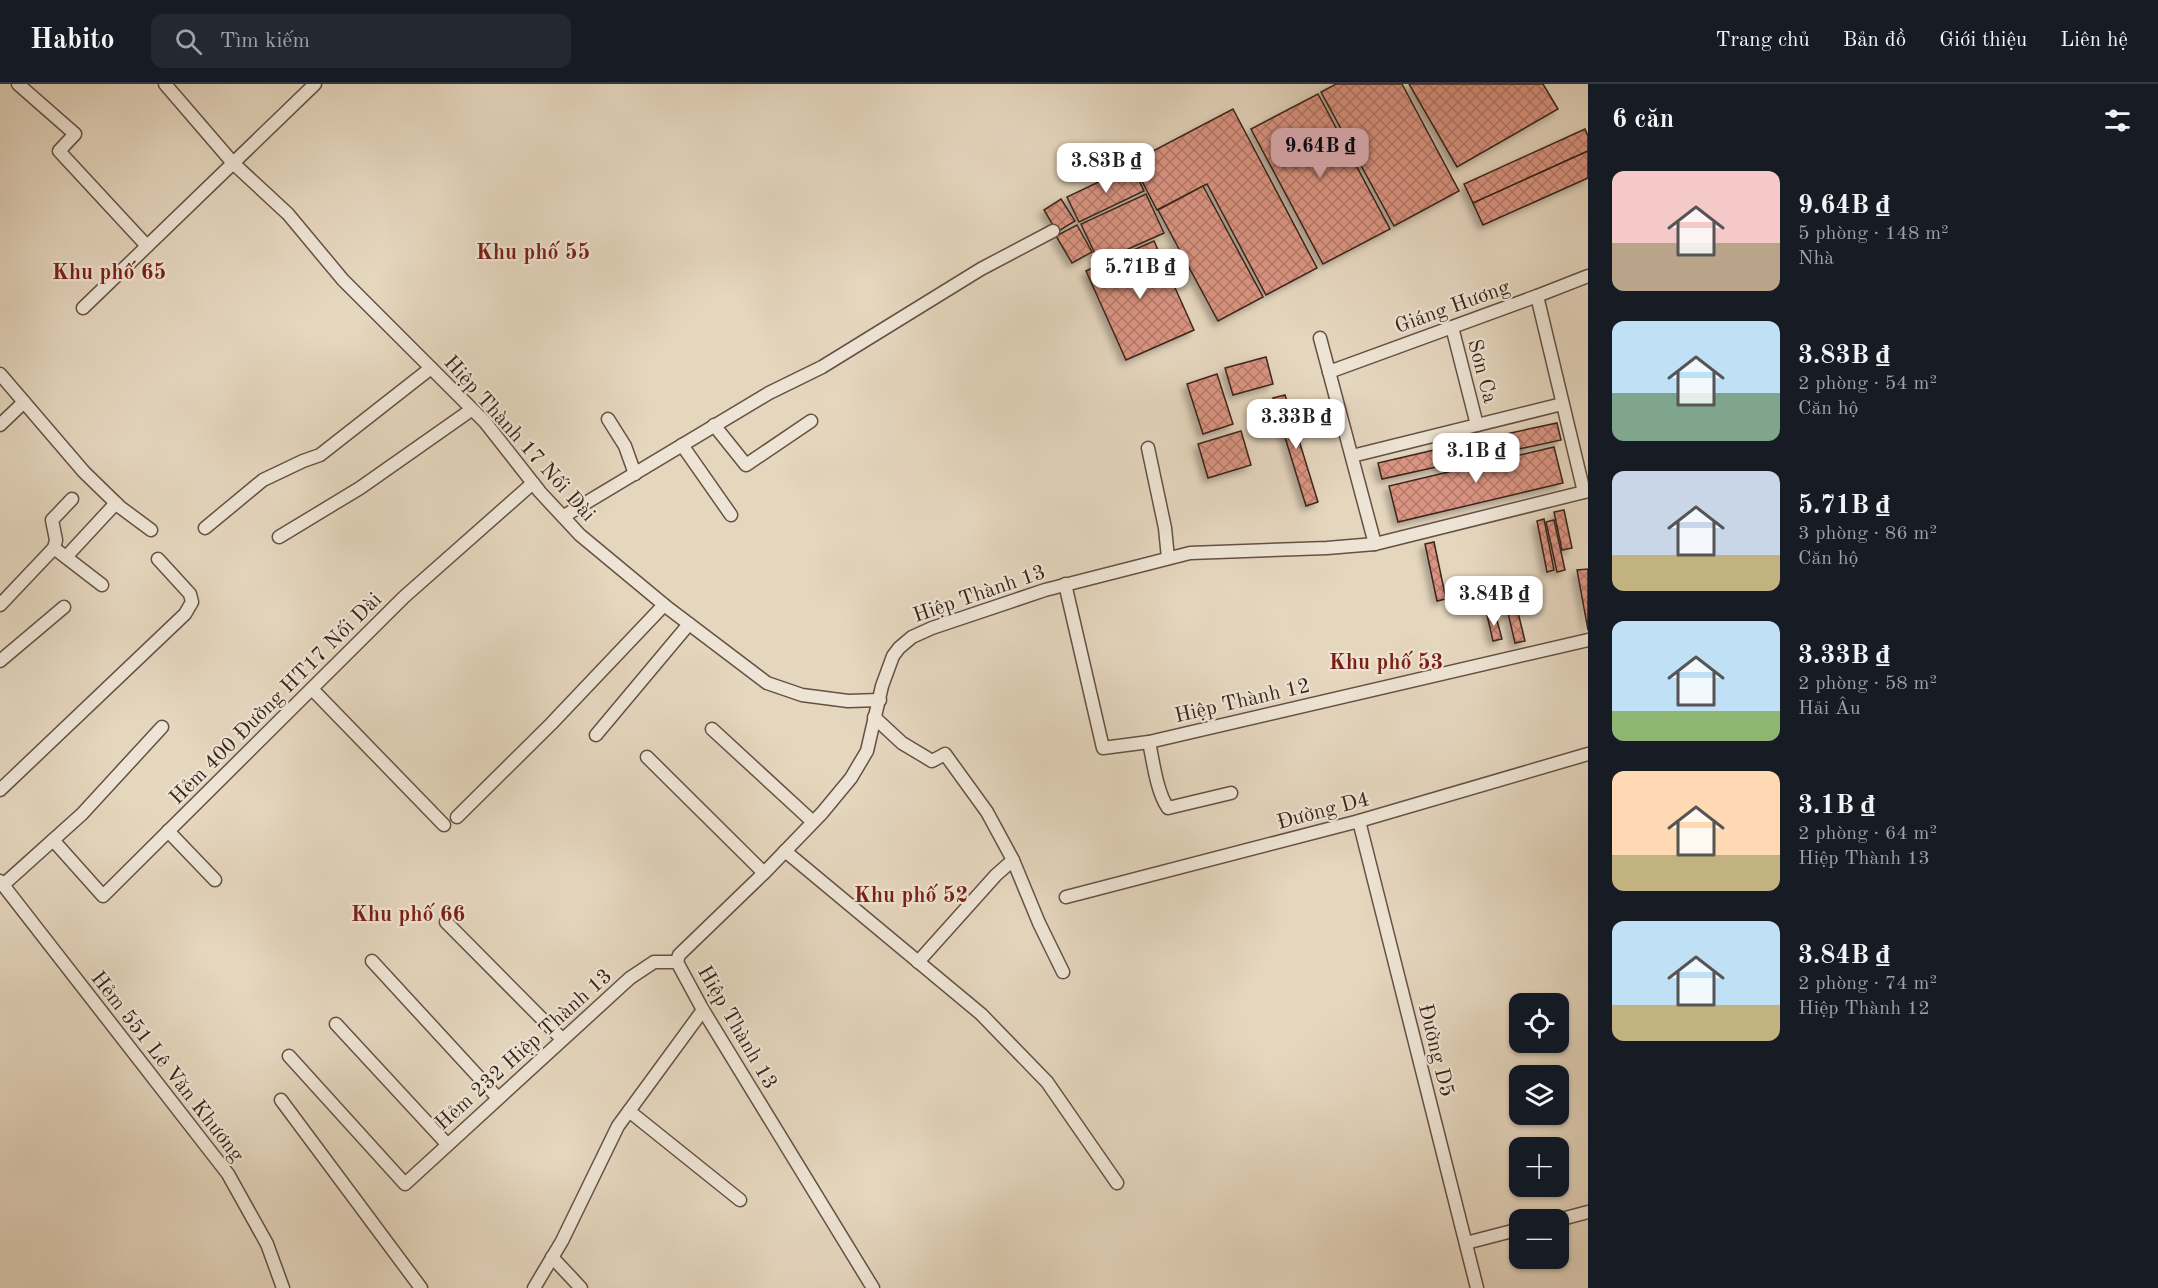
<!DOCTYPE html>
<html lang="vi">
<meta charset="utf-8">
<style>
body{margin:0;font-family:"Old Standard TT",serif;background:#242831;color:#f1f3f6;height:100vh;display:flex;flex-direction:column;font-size:22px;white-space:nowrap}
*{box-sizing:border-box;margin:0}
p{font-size:20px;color:#9ea1a6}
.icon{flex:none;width:33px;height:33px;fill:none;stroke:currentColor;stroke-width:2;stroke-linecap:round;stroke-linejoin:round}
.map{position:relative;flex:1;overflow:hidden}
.details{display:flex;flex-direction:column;background:#171b24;width:570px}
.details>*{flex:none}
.controls{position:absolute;left:1509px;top:909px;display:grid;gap:12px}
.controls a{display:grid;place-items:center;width:60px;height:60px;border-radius:12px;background:#171b24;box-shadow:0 2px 4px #0004;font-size:30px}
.price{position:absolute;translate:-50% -51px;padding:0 14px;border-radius:12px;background:#fff;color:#222;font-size:20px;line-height:39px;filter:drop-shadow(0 2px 3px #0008)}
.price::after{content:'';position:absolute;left:50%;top:36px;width:18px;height:14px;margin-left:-9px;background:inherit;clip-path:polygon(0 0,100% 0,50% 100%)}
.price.active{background:#c59692;color:#111}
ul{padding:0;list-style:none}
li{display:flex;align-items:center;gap:18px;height:150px;padding:0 24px}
li span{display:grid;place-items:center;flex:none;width:168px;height:120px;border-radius:12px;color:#555}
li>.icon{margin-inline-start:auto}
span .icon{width:72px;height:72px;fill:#fffc;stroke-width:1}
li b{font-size:26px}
h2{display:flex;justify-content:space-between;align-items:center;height:72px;padding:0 24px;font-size:26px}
header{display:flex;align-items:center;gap:36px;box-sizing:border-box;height:84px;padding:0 30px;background:#171b24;border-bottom:2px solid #363941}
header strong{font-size:28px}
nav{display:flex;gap:33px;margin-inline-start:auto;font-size:21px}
.search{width:420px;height:54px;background:#242831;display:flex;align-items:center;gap:15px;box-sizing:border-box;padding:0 21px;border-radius:12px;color:#9ea1a6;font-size:22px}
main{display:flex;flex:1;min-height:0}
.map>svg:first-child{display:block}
.building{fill:url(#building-cross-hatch);stroke:#3a251b;stroke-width:1.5;filter:url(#shadow)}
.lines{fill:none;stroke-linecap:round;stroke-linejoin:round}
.street-casing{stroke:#655144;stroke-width:15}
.street{stroke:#eee4d5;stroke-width:12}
.labels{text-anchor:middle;stroke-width:4.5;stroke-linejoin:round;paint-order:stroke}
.street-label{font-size:21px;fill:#3a251b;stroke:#eee4d5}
.neighbourhood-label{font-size:22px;font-weight:bold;fill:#7a1f14;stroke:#eee4d5}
</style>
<header>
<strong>Habito</strong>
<div class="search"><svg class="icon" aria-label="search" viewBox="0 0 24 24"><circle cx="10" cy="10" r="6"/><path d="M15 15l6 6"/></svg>Tìm kiếm</div>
<nav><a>Trang chủ</a><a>Bản đồ</a><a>Giới thiệu</a><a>Liên hệ</a></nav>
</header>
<main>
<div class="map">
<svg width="1588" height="1204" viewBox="0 0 1588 1204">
<defs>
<pattern id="building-cross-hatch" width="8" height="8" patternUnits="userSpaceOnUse" patternTransform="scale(1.5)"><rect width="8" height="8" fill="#da9481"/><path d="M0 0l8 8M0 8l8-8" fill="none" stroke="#b27969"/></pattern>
<filter id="shadow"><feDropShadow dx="-4.5" dy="4.5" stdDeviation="3" flood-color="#0004"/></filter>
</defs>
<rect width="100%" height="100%" fill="#e5d6be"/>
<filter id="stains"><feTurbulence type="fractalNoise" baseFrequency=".00333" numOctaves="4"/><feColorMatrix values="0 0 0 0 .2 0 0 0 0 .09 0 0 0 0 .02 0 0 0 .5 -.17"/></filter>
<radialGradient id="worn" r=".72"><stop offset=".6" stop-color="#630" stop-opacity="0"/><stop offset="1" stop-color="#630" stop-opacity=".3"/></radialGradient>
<!-- building -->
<g class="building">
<polygon points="1336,0 1402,0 1459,107 1394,142 1321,8"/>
<polygon points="1409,0 1543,0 1558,25 1457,83"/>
<polygon points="1318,10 1390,145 1323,180 1251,45"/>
<polygon points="1233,25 1317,184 1266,211 1207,100 1157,126 1132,78"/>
<polygon points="1585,45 1588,52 1588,67 1473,119 1464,100"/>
<polygon points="1588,67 1588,94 1483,141 1473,119"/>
<polygon points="1132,82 1144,107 1079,138 1067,113"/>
<polygon points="1203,102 1263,213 1218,237 1158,126"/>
<polygon points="1146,110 1164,149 1099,178 1081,140"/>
<polygon points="1061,115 1075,137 1057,148 1044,126"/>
<polygon points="1077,141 1092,168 1072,179 1056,152"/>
<polygon points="1154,157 1194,246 1126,276 1086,187"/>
<polygon points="1266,273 1273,300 1233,311 1225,284"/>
<polygon points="1217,290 1233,340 1203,350 1187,300"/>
<polygon points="1285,311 1318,418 1306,422 1273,314"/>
<polygon points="1557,339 1561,356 1477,374 1473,357"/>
<polygon points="1241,347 1251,381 1208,394 1198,360"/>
<polygon points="1473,357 1477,374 1382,395 1378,379"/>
<polygon points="1554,363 1563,399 1398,438 1389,402"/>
<polygon points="1564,426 1572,464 1562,466 1554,428"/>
<polygon points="1544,435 1554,486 1547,488 1537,437"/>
<polygon points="1554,436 1565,486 1557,488 1546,438"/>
<polygon points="1434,458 1446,515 1437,517 1425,460"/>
<polygon points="1588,485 1588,546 1577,486"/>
<polygon points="1511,500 1525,557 1515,559 1502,503"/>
<polygon points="1495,529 1502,555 1493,557 1487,531"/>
</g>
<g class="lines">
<defs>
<g id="street">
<polyline points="18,0 75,50 59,67 147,162"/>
<polyline points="165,0 233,79 288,130 343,196 485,338 540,408 580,451 668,524 767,599 802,611 848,617 880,616"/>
<polyline points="1537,212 1584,408"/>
<polyline points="83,224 315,0"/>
<polyline points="1452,243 1477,341"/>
<polyline points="1320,254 1375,460"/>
<polyline points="1329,288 1537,212 1588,192"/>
<polyline points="0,290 24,318"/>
<polyline points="608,335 625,362 635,390"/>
<polyline points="0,341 24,318 84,388 120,423 151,446"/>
<polyline points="714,341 746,381 811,337"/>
<polyline points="682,361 731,431"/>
<polyline points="1148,364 1165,444 1168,474"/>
<polyline points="1352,372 1562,320"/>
<polyline points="564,432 769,309 822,283 981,185 1053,147"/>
<polyline points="205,444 263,396 303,377 320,371 431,284"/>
<polyline points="279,453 360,404 471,326"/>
<polyline points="54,464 56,456 52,436 72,415"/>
<polyline points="66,473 116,419"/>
<polyline points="1065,500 1103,664 1149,658 1588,556"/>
<polyline points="0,521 54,464 102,501"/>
<polyline points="0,577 64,523"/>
<polyline points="312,605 444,741"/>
<polyline points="874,633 902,659 932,677 945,670 987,728 1013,776 1039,839 1063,888"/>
<polyline points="712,645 813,738"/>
<polyline points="596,651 689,540"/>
<path d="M 1149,658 C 1153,677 1157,709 1168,724 L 1231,709"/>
<polyline points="647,673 764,789"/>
<polyline points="0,706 185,530 192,518 190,510 158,475"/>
<polyline points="457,733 551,640 664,521"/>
<polyline points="1359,737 1477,1204"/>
<polyline points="168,747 215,796"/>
<polyline points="53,756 103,812 404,513 533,399"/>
<polyline points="785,767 981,930 1047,998 1117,1099"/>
<polyline points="0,797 228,1090 267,1160 283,1204"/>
<polyline points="3,801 82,730 162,643"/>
<polyline points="1066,813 1359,737 1588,670"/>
<polyline points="446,838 562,955"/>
<polyline points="372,877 498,1014"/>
<polyline points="918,878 996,791 1013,776"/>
<polyline points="336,940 447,1060"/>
<polyline points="289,972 405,1100 630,894 654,878 677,878"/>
<polyline points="281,1016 421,1204"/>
<polyline points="629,1027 740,1116"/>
<polyline points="1558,1136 1588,1128"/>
<polyline points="1466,1159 1520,1145"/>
<polyline points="552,1173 581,1204"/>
<polyline points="534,1204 562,1157 618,1042 703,926"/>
<polyline points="873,1204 703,926 677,878 679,871 764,789 822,729 851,694 867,667 882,602 893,572 899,564 912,553 932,544 1045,506 1190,469 1327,464 1375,460 1588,407"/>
</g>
</defs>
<!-- street casing -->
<use href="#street" class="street-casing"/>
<!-- street -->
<use href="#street" class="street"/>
</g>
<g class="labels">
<!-- street labels -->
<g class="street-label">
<text transform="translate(1452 222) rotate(-20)" y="7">Giáng Hương</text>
<text transform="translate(1483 287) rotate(75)" y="7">Sơn Ca</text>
<text transform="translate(520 354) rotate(48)" y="7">Hiệp Thành 17 Nối Dài</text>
<text transform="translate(979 509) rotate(-19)" y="7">Hiệp Thành 13</text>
<text transform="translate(275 614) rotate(-45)" y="7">Hẻm 400 Đường HT17 Nối Dài</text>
<text transform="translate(1242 616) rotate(-13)" y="7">Hiệp Thành 12</text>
<text transform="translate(1323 726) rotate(-15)" y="7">Đường D4</text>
<text transform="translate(738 943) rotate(60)" y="7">Hiệp Thành 13</text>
<text transform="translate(523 965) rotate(-42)" y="7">Hẻm 232 Hiệp Thành 13</text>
<text transform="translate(1437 966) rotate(76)" y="7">Đường D5</text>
<text transform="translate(168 982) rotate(52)" y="7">Hẻm 551 Lê Văn Khương</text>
</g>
<!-- neighbourhood labels -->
<g class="neighbourhood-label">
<text x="533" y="175">Khu phố 55</text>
<text x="109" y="195">Khu phố 65</text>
<text x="1386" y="585">Khu phố 53</text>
<text x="911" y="818">Khu phố 52</text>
<text x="408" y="837">Khu phố 66</text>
</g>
</g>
<rect width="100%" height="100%" filter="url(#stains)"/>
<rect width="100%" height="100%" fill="url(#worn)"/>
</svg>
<div class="controls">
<a><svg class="icon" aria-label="locate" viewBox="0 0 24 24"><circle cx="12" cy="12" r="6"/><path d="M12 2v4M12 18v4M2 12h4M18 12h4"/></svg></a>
<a><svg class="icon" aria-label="layers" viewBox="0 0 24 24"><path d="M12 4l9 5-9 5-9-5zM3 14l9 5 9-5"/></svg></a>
<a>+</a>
<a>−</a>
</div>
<b class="price active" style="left:1320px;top:95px">9.64B ₫</b>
<b class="price" style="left:1106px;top:110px">3.83B ₫</b>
<b class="price" style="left:1140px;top:216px">5.71B ₫</b>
<b class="price" style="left:1296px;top:366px">3.33B ₫</b>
<b class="price" style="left:1476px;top:400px">3.1B ₫</b>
<b class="price" style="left:1494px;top:543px">3.84B ₫</b>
</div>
<section class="details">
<h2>6 căn<svg class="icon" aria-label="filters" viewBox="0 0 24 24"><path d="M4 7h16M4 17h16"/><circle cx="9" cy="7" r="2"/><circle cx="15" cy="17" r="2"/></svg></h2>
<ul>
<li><span style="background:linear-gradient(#f6c9c9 60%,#b9a48a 0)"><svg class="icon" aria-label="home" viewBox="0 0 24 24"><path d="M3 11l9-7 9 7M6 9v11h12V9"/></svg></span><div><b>9.64B ₫</b><p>5 phòng · 148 m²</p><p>Nhà</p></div></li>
<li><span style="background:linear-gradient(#bfe0f5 60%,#7fa58c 0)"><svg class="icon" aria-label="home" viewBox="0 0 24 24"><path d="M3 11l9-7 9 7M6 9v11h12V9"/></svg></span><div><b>3.83B ₫</b><p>2 phòng · 54 m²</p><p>Căn hộ</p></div></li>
<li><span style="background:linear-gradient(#c9d6e8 70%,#c2b280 0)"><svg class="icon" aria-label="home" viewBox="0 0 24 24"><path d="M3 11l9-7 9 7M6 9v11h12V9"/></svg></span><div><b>5.71B ₫</b><p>3 phòng · 86 m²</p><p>Căn hộ</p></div></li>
<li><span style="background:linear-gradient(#bfe0f5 75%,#8fb573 0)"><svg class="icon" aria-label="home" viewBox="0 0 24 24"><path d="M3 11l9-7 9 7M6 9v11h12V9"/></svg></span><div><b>3.33B ₫</b><p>2 phòng · 58 m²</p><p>Hải Âu</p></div></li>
<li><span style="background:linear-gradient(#ffd9b3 70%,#c2b280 0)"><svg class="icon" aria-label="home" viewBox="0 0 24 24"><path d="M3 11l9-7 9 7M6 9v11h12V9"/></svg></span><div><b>3.1B ₫</b><p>2 phòng · 64 m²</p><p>Hiệp Thành 13</p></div></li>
<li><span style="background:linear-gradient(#bfe0f5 70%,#c2b280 0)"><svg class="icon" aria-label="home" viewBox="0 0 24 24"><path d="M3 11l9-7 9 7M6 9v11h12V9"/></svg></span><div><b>3.84B ₫</b><p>2 phòng · 74 m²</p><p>Hiệp Thành 12</p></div></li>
</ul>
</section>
</main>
